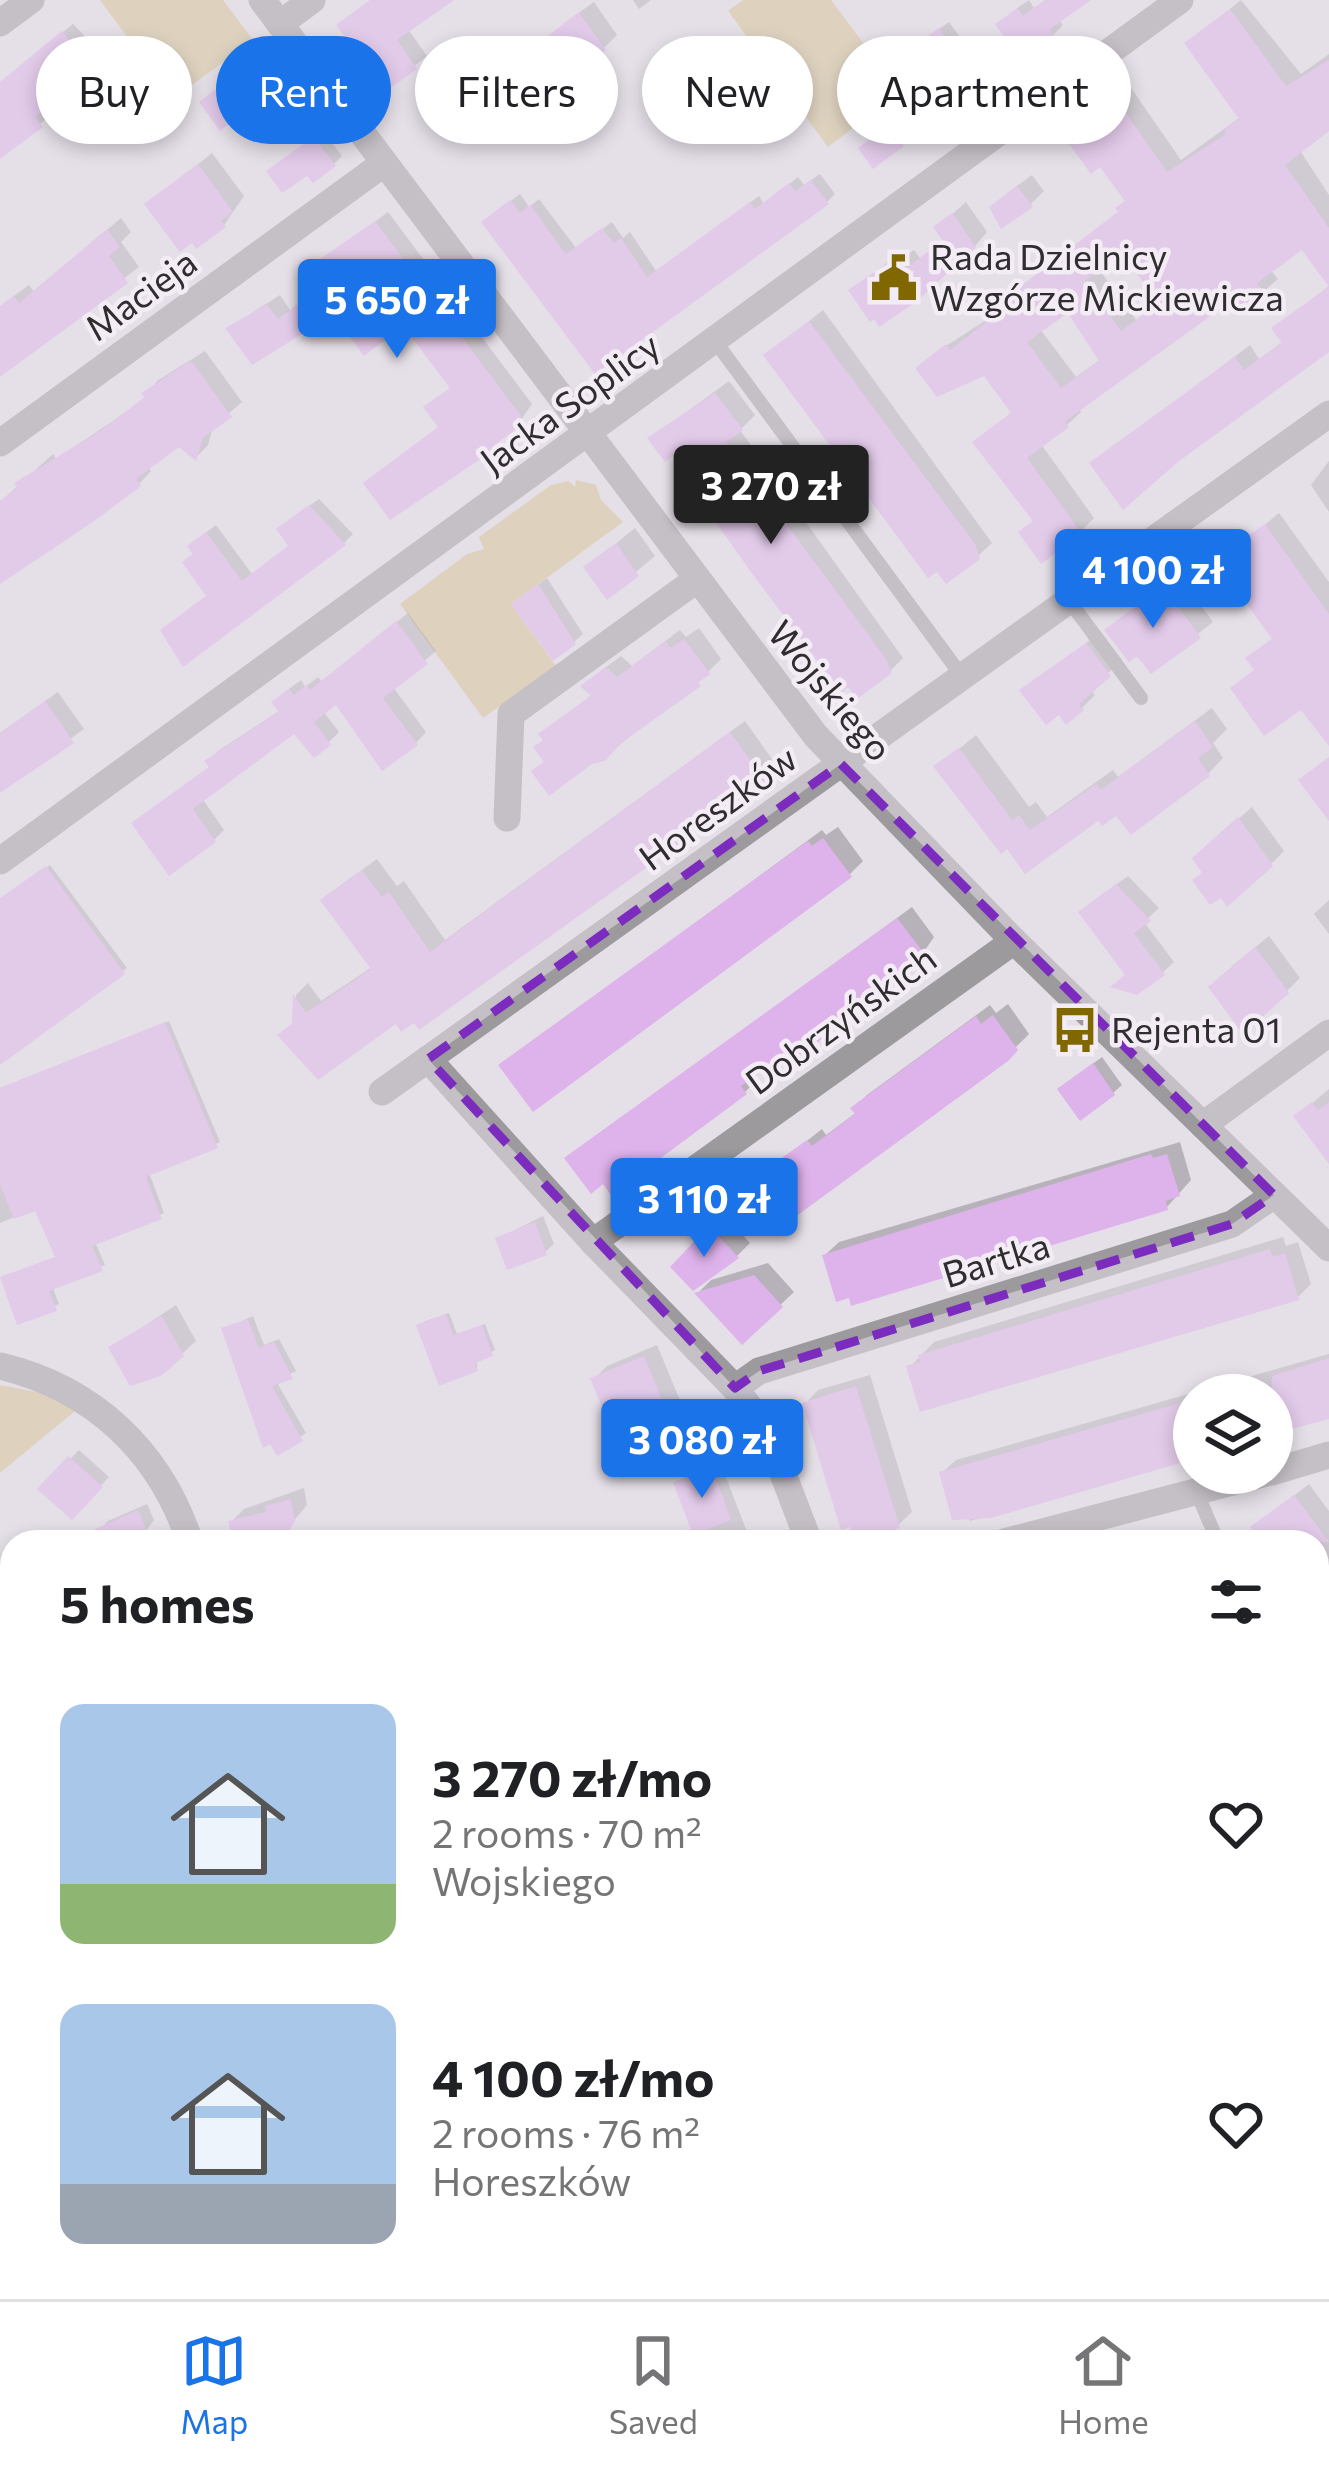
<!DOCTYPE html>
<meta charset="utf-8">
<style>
body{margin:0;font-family:Commissioner,sans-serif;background:#f2f2f2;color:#202124;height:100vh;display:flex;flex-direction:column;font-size:45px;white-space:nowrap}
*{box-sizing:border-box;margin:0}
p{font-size:39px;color:#757577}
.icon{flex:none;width:66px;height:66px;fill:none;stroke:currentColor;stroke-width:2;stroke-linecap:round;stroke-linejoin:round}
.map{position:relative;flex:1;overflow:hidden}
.drawer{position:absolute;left:0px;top:1530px;width:1329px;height:771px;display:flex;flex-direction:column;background:#fff;border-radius:36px 36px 0 0;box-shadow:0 6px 18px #0003}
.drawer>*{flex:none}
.hud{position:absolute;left:36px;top:36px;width:1257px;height:108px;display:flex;gap:24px}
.tools{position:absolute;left:1173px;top:1374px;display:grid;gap:24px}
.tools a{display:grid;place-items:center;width:120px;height:120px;border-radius:50%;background:#fff;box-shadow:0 6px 18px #0003;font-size:60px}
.price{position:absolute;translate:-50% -102px;padding:0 27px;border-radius:12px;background:#1a73e8;color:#fff;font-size:39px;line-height:78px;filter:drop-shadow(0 3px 6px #0008)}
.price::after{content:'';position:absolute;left:50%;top:72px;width:36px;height:27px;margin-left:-18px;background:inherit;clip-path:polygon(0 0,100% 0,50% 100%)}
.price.selected{background:#222;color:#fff}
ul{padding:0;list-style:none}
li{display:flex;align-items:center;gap:36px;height:300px;padding:0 60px}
li span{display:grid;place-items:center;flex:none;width:336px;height:240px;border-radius:24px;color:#555}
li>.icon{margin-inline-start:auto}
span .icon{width:144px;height:144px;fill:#fffc;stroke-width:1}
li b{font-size:51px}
h2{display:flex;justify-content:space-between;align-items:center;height:144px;padding:0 60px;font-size:51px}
.pill{padding:0 42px;border-radius:54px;background:#fff;box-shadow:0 6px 18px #0003;font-size:42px;line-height:108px}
.pill.selected{background:#1a73e8;color:#fff}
.tabs{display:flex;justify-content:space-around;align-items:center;height:168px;border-top:3px solid #e0e0e0;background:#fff;font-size:33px;color:#757577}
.tabs a{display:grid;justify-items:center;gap:6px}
.tabs .selected{color:#1a73e8}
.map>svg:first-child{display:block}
.green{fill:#d4c48e}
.shadow{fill:#0003;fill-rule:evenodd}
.building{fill:#deb2eb;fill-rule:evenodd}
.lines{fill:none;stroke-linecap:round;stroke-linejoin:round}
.service{stroke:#9d9a9e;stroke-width:14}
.minor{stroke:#9d9a9e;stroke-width:27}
.secondary{stroke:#7c787d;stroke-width:30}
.marked{fill:none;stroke:#7b2cbf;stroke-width:9;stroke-dasharray:24 15;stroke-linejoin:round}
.labels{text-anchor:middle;stroke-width:9;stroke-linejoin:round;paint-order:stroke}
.poi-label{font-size:36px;fill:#302d30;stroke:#f3ecf5;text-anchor:start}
.street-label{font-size:36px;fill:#302d30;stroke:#f3ecf5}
</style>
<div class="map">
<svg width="1329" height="2299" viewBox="0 0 1329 2299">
<rect width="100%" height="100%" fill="#e5dfe8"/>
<!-- green -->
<g class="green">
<polygon points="100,0 223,0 253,40 173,99"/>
<polygon points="743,0 831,0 900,92 828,147 728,11"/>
<polygon points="576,480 596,485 601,500 623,522 511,604 556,666 483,718 400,604 467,554 484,549 479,537 551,485 569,481 575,487"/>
<polygon points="0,1385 48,1394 75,1411 0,1473"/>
<polygon points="12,1760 12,1873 0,1878 0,1765"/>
<polygon points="1317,1839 1329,1839 1329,1946 1317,1947"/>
<polygon points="339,2289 661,2289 661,2299 340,2299"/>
</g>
<!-- shadow -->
<g class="shadow">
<polygon points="372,0 449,0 408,29 427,56 386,88"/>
<polygon points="633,0 651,0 639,9"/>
<polygon points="1029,0 1034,8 1045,0 1085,0 1059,19 1063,25 1053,35 1009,14"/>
<path d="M 1241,0 L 1301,74 L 1329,54 L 1329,127 L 1299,149 L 1329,195 L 1329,282 L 1303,246 L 1270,269 L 1278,279 L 1244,308 L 1235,295 L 1078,408 L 1081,412 L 1067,425 L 1041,444 L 1094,518 L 1080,532 L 1035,519 L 976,442 L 1013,411 L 984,372 L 932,355 L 988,319 L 999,303 L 1121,210 L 1128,200 L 1101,163 L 1068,137 L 1129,85 L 1181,160 L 1242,116 L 1188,43 ZM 1123,249 L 1162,301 L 1136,320 L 1098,268 ZM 1068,309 L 1101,359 L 1076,377 L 1040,329 Z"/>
<polygon points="594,2 617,35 604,48 563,24"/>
<polygon points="949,22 973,55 926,92 909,50"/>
<polygon points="73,24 106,57 133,37 149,59 139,67 167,104 142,123 100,65 44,107 50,116 0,155 0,84"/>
<polygon points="516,40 540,71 476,73 489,60"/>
<polygon points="262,56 282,79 220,126 211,94"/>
<polygon points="899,119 910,135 902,143 870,140"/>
<polygon points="323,131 342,156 334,164 308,172 279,163"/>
<polygon points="212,153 244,196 224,225 148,204"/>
<polygon points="820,174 835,194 827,202 595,369 493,214 520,194 529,207 539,199 576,248 612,222 623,238 630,232 656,271 759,196 764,204 798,177 804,185"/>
<polygon points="1032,175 1044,191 1031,204 1006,194"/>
<polygon points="966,202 987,232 961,262 880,323 852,290 896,256 899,260 914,250 920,258 945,239 937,228"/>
<polygon points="388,212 532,404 518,424 441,426 453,386 404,322 334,311 229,328 280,295 290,310 329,282 317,265"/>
<polygon points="121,218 131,232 121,242 139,267 0,373 0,306 29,285 34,292"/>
<polygon points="1329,286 1329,348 1093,464 1250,345 1259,359 1284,341 1275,328"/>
<polygon points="823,310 992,543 978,556 767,355"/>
<polygon points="205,351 242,402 213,427 208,445 196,457 179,443 147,466 151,471 139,484 50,551 47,547 0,576 0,502 53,454 56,459 116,419 147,396 157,381"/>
<polygon points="729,381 755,415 740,430 903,658 890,671 713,498 674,451 651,438"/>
<polygon points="1329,461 1329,512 1311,485"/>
<polygon points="319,499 353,534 344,543 209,595 195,553 200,537 216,525 252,574 291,545 289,520"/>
<polygon points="1279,513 1329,582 1329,698 1256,669 1249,659 1274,637 1220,562"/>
<polygon points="635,528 655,556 608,595 587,567"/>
<polygon points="1178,575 1213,622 1151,670 1108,630"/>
<polygon points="547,578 583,634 574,642 523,596"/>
<polygon points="408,613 436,651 393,687 426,732 416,743 383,766 337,701 323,711 339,732 329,742 295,729 202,798 224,830 214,840 135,823 211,766 208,761 218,751 281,710 275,702 285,692 301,680 305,687 318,677 322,682"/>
<polygon points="699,628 721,659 708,672 604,758 535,771 546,760 542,734 593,694 584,686 597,674 621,656 632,666 680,630 686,637"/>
<polygon points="1101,632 1122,660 1090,690 1095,695 1082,708 1059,711 1023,690"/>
<polygon points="58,692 84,729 0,790 0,733"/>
<polygon points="1212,708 1227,729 1213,743 1223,758 1208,774 1117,812 1007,845 937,767 976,735 1029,807 1036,802 1047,817 1113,770 1118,777"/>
<polygon points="745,721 777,766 764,780 414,1018 281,1035 295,1021 296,995 308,983 321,1001 372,967 338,887 377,859 397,886 404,881 445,940"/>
<polygon points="1252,807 1284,851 1271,864 1205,872 1209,845"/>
<polygon points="838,827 863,861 850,874 502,1065 822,830 826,835"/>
<polygon points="50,865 127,968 0,1061 0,901"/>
<polygon points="1128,876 1159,908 1144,922 1174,962 1163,972 1128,974 1092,902"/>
<polygon points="1329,900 1329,934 1314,914"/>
<polygon points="912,907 934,937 914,966 754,1073 758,1079 745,1092 612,1191 568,1158"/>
<polygon points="1269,936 1300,978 1287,991 1232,966"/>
<polygon points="1008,1004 1029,1034 1016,1047 776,1172 773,1167 822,1129 826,1135 857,1112 854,1108 867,1095 990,1005 996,1013"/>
<polygon points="169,1021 220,1142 150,1175 164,1213 95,1242 105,1265 52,1286 59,1304 18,1321 58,1256 37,1207 0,1223 0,1088"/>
<polygon points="1102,1057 1122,1085 1113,1093 1069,1081"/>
<polygon points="1329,1089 1329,1156 1297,1116"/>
<polygon points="1180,1142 1191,1180 1167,1207 825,1255 839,1242"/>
<polygon points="724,1215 750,1243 737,1256 674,1267"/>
<polygon points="543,1216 554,1244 545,1252 499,1238"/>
<polygon points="1283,1237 1286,1246 1298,1242 1311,1284 1298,1297 910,1367 934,1342"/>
<polygon points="768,1263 794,1292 742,1341 698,1293 711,1280"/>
<polygon points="176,1305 196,1341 182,1354 112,1348"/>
<polygon points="449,1313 457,1334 485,1324 495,1350 477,1359 477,1369 423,1322"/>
<polygon points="253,1316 264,1345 279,1339 296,1371 276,1381 306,1433 278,1452 224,1329"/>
<polygon points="657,1345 684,1410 671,1423 594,1379 607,1366"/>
<polygon points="1329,1354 1329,1416 1272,1432 1272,1395 1194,1395 1194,1455 970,1521 942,1473 956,1460"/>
<polygon points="870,1375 912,1512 898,1525 805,1404 818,1390"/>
<polygon points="79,1450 109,1477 72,1516 41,1489"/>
<polygon points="720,1462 751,1542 699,1542 677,1483"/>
<polygon points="1309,1484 1329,1511 1329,1630 1317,1614 1317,1542 1265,1542 1254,1527"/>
<polygon points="304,1488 307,1505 276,1542 236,1542 231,1522 244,1509"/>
<polygon points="147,1504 154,1520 139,1540 105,1542 100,1529 108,1521"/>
<polygon points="1111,1534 1132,1542 1103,1542"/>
<polygon points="1317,1712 1329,1729 1329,1821 1323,1825 1317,1818"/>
<polygon points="82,2289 235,2291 321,2289 307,2299 81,2299"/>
</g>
<!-- building -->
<g class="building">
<polygon points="370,0 454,0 397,40 417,69 385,92 336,25"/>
<polygon points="1045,0 1091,0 1050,29 1055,37 1022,61 995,24 1018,8 1023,16"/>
<path d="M 1230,9 L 1286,86 L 1329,60 L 1329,131 L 1285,165 L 1329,228 L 1329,352 L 1179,461 L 1123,510 L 1089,463 L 1235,357 L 1244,370 L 1282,343 L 1271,328 L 1329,287 L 1302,250 L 1257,283 L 1266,295 L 1244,312 L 1234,299 L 1082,409 L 1065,422 L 1069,427 L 1027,458 L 1082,534 L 1041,564 L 1018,532 L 1033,521 L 972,442 L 1011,413 L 984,376 L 937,397 L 915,368 L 946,344 L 950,350 L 986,322 L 982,316 L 1118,212 L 1115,208 L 1125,201 L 1100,167 L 1091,174 L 1064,137 L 1089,120 L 1086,116 L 1114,96 L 1167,172 L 1226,134 L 1224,130 L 1239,119 L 1184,43 ZM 1123,254 L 1159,304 L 1121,331 L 1084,281 ZM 1068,313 L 1099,361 L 1061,388 L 1027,342 Z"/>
<polygon points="579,13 606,50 580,69 570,56 498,108 472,73 508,46 517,58"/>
<polygon points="939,28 966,66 925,96 897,58"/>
<polygon points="62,31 75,48 81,44 100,70 35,117 43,127 0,159 0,82"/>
<polygon points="129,38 147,64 137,72 165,110 142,127 95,63"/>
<polygon points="252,62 275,89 220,131 199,102"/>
<polygon points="889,125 904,146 873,169 858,148"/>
<polygon points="313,137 336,166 313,183 307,176 282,193 266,171"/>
<polygon points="198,164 233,212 221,221 226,227 196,249 192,243 180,252 144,204"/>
<polygon points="811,180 829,204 595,374 481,222 510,200 520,213 530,205 566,254 602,228 614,243 621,238 647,277 750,202 755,209 789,183 795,191"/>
<polygon points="1017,186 1033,207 1001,229 989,207"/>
<polygon points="952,213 976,247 916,302 879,327 874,319 870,322 848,290 882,267 885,271 899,261 905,269 943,241 933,227"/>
<polygon points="375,221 521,416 520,426 492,447 494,450 390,520 363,483 438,427 423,407 450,388 403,326 364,356 333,315 252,365 225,328 267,305 278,319 327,284 313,264"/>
<polygon points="107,229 120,247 109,256 128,283 0,377 0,306 14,296 19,303"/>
<polygon points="809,321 975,544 980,559 946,584 937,572 928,578 763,355"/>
<polygon points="191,361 232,417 203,438 196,461 179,447 136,479 141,486 97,519 0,584 0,501 17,488 14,483 100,431 145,398 141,393"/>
<polygon points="715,393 743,430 726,442 886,659 892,673 857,699 848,687 841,693 754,576 709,513 704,503 710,499 674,455 665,462 647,438"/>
<polygon points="309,505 346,545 183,667 160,630 206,596 182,562 193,554 187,546 206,532 242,581 288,546 276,529"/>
<polygon points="1265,524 1329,614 1329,746 1301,710 1264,736 1230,688 1254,670 1245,658 1272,639 1216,561 1243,547 1239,542"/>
<polygon points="616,543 639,576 607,600 583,567"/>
<polygon points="538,584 576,644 553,661 511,604"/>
<polygon points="1163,586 1201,638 1151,674 1137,656 1129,662 1104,630"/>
<polygon points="396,621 428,664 383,698 418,745 382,771 336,705 314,722 331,745 314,758 294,734 193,809 216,842 169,876 131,823 209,767 204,761 279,712 271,702 289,689 294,695 306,685 310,690"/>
<polygon points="684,639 710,674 698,683 701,686 621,743 605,761 592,764 549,796 531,771 544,762 533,747 543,740 538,734 591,696 580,686 606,667 617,677 666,641 671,648"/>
<polygon points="1086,643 1111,676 1079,704 1084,710 1066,725 1059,715 1046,725 1019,690"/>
<polygon points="45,701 74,743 0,793 0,734"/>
<polygon points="1195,721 1213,747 1198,758 1210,776 1131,835 1116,816 1102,826 1098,821 1025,874 1007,849 1001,854 933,766 959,748 1012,820 1019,815 1030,830 1096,784 1101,790"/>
<polygon points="730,732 766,782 419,1030 414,1023 401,1032 396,1024 318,1080 277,1035 292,1024 293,994 306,1013 371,969 320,900 362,870 382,897 389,892 430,952"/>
<polygon points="1329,757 1329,821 1298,780"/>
<polygon points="1238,817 1273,866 1227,907 1221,898 1210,905 1192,880 1202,873 1192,858"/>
<polygon points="823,838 852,877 533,1112 498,1065 808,841 812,846"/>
<polygon points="46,866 125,974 0,1065 0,898"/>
<polygon points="1116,884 1151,921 1134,933 1165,975 1137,995 1110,987 1125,975 1078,912"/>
<polygon points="897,918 923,952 911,961 916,968 791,1062 787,1055 741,1086 747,1094 611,1195 603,1184 591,1194 564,1158"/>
<polygon points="1255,947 1289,993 1243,1034 1208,987"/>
<polygon points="993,1015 1018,1050 1008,1061 791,1220 763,1181 774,1173 769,1167 807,1140 812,1146 855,1114 850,1108 976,1016 981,1024"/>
<polygon points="165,1022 218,1148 146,1177 162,1219 92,1246 103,1271 49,1291 57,1311 17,1325 0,1277 55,1257 35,1211 14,1219 0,1185 0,1088"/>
<polygon points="1093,1063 1115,1095 1080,1121 1057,1089"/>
<polygon points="1312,1102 1318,1110 1329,1102 1329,1164 1293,1116"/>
<polygon points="1151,1154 1153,1158 1167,1154 1180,1196 1166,1201 1168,1210 851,1306 849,1298 836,1302 822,1255"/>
<polygon points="535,1222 547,1255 507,1270 495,1238"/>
<polygon points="709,1226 739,1258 693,1291 670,1267"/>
<polygon points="1270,1249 1273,1257 1285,1253 1299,1300 920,1412 906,1366 920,1362 918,1355"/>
<polygon points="754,1275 783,1307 742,1345 694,1293"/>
<polygon points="446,1314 453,1335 482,1325 493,1356 475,1363 478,1371 439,1386 416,1325"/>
<polygon points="162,1316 184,1356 161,1376 130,1386 108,1347"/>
<polygon points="248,1319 259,1348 274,1342 293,1379 272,1386 303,1441 277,1456 270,1444 263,1448 221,1328"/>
<polygon points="644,1356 673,1426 619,1448 590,1378"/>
<polygon points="1329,1358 1329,1419 1272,1434 1272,1376"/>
<polygon points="856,1386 900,1528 854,1542 850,1527 841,1530 802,1403"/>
<polygon points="1194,1399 1194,1459 991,1518 952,1520 939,1472"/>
<polygon points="68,1456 103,1487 72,1520 37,1489"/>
<polygon points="712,1468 731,1520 693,1535 673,1482"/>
<polygon points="1294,1495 1329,1542 1261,1542 1250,1527"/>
<polygon points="291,1499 295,1521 290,1529 271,1542 233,1542 228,1521 266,1512 265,1506"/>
<polygon points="138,1510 147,1531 128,1542 66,1542"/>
</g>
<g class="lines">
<!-- service -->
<g class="service">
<polyline points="715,341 964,679"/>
<polyline points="1070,602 1141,698"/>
<polyline points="1197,1493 1218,1542"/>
<polyline points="1317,1679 1329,1695"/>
<polyline points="1319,2074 1322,2149 1329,2177"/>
<polyline points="918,2289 918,2299"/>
</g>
<!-- minor -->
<g class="minor">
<polyline points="262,0 816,736 1014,941 1329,1248"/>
<polyline points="0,23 31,0"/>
<polyline points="280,24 312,0"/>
<polyline points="0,443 383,164"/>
<polyline points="507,818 511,714 696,580"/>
<polyline points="0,861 1180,0"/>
<polyline points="428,1059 593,1242 735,1388 766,1429 809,1542"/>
<polyline points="382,1092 1329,414"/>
<polyline points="1203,1125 1329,1033"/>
<polyline points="593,1242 1014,941"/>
<path d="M 0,1366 C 93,1388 160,1451 190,1542"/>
<polyline points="735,1388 759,1371 1232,1224 1274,1195"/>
<polyline points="1272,1472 1329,1455"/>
<polyline points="1004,1542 1267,1473"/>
</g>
<!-- secondary -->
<g class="secondary">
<polyline points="1317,2074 1329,2073"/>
<polyline points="0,2088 12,2088"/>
<polyline points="1317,2127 1329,2126"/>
<polyline points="0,2131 12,2131"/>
</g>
</g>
<!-- marked area -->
<path d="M0 0H1329V2299H0ZM 841,764 L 1274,1195 L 1232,1224 L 759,1371 L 735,1388 L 428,1059 Z" fill="#e5dfe8" fill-opacity=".55" fill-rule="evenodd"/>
<path class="marked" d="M 841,764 L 1274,1195 L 1232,1224 L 759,1371 L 735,1388 L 428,1059 Z"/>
<!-- icons -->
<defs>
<symbol id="civic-bare" viewBox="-9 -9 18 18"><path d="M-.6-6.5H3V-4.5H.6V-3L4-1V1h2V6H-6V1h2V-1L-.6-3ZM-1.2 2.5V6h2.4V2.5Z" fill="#806700" stroke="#f3ecf5" stroke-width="2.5" paint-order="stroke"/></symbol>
<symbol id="bus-bare" viewBox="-9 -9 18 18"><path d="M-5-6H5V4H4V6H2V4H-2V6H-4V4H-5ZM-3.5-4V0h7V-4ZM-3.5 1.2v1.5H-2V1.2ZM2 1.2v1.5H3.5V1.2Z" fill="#806700" stroke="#f3ecf5" stroke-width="2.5" paint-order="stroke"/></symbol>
</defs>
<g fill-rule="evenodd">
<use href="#civic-bare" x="861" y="245" width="66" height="66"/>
<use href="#bus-bare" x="1042" y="997" width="66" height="66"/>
</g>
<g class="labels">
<!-- poi labels -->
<g class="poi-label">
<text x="930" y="270">Rada Dzielnicy<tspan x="930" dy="41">Wzgórze Mickiewicza</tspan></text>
<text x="1111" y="1043">Rejenta 01</text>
</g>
<!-- street labels -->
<g class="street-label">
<text transform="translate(141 295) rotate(-36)" y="13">Macieja</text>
<text transform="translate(570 403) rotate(-36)" y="13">Jacka Soplicy</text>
<text transform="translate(830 691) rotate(50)" y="13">Wojskiego</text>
<text transform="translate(718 808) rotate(-36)" y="13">Horeszków</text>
<text transform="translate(841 1020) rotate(-36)" y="13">Dobrzyńskich</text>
<text transform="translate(996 1260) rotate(-17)" y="13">Bartka</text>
</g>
</g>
</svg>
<div class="tools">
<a><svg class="icon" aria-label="layers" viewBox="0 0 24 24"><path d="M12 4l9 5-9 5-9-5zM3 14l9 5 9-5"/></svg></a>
</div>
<b class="price" style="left:397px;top:361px">5 650 zł</b>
<b class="price selected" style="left:771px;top:547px">3 270 zł</b>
<b class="price" style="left:1153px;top:631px">4 100 zł</b>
<b class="price" style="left:704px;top:1260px">3 110 zł</b>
<b class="price" style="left:702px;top:1501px">3 080 zł</b>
<div class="hud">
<a class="pill">Buy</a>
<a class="pill selected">Rent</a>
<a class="pill">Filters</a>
<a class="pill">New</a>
<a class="pill">Apartment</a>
</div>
<section class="drawer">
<h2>5 homes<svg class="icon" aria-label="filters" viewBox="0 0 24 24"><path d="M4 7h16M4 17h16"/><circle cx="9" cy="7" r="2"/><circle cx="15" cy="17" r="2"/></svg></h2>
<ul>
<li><span style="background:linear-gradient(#a9c7e8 75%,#8fb573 0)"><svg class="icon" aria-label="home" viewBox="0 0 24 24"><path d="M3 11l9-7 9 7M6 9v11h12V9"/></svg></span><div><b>3 270 zł/mo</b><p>2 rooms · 70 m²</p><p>Wojskiego</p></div><svg class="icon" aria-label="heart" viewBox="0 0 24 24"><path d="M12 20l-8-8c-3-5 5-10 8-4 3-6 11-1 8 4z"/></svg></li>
<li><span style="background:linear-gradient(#a9c7e8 75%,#9aa5b1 0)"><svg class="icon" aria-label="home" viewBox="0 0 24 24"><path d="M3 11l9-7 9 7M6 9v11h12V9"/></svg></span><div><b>4 100 zł/mo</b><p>2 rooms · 76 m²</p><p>Horeszków</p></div><svg class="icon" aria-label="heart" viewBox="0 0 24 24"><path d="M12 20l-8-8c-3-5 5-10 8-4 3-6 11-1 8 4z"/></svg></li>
</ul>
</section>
</div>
<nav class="tabs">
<a class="selected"><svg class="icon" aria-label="map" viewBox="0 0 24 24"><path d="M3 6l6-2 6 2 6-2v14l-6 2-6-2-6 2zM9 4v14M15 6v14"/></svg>Map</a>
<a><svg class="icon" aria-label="saved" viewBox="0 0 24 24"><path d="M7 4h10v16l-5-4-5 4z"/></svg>Saved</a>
<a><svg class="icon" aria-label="home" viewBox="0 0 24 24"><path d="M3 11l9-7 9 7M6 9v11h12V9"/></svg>Home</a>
</nav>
